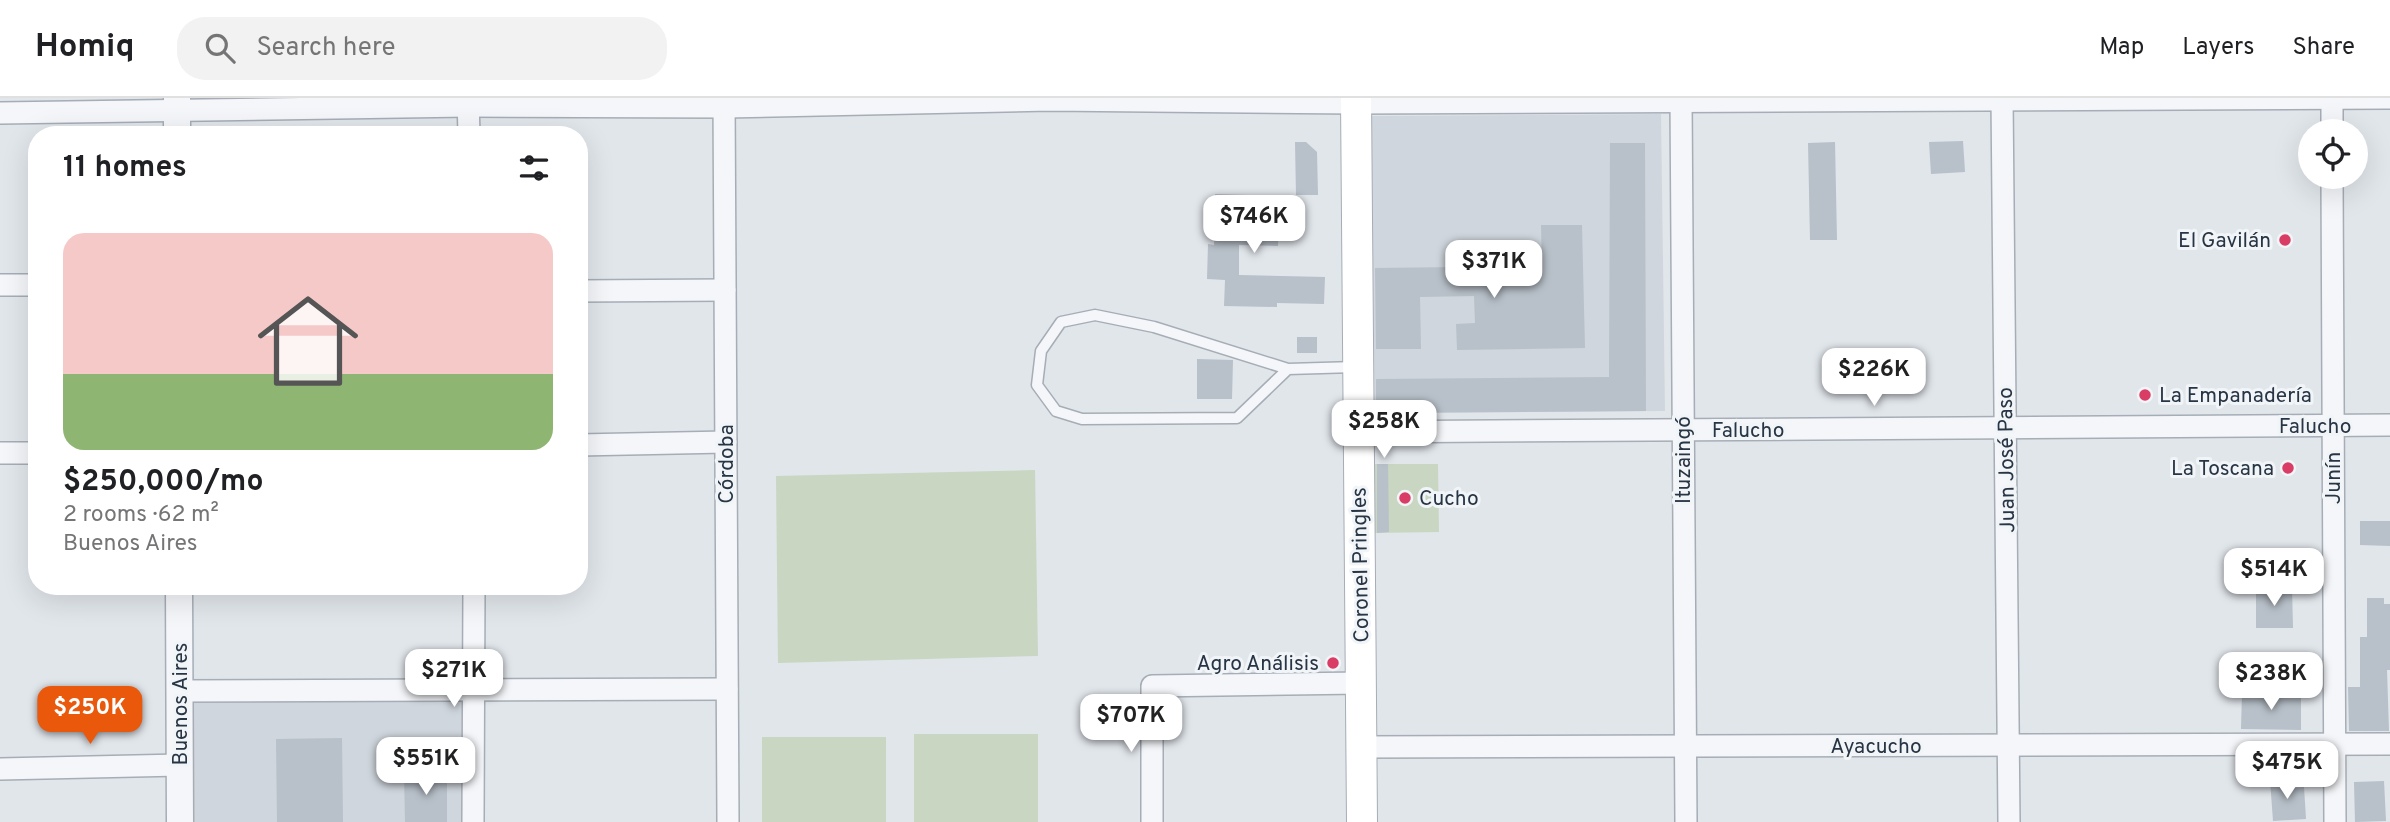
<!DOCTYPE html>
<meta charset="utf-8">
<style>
body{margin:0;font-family:Overpass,sans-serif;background:#f2f2f2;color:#202124;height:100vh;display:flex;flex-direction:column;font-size:26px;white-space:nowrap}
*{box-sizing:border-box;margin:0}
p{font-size:23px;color:#757577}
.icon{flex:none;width:38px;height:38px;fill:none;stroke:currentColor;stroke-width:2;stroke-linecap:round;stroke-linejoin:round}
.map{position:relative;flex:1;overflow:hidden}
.sheet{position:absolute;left:28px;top:28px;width:560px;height:469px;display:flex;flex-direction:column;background:#fff;border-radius:28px;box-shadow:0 7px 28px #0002}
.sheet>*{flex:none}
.buttons{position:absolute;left:2298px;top:21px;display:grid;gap:14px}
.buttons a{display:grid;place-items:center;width:70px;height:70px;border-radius:50%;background:#fff;box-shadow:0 7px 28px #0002;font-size:35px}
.price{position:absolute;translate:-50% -60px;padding:0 16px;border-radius:14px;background:#fff;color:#222;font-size:23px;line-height:46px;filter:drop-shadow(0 2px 4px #0008)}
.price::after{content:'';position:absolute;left:50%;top:42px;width:21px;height:16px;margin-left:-10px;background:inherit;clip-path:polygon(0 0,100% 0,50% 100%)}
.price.selected{background:#ea580c;color:#fff}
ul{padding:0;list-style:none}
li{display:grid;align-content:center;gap:14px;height:371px;padding:0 35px}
li span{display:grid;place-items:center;height:217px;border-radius:21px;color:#555}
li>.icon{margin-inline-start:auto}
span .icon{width:126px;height:126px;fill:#fffc;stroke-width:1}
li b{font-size:30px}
h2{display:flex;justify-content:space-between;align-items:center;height:84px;padding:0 35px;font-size:30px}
header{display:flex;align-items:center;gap:42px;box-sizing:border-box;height:98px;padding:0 35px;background:#fff;border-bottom:2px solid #e0e0e0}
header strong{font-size:33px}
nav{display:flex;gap:38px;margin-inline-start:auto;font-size:24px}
.search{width:490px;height:63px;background:#f2f2f2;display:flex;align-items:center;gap:18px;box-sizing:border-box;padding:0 24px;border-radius:28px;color:#757577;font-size:26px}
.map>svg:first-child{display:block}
.built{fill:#cfd6dd}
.green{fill:#c9d6c2}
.building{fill:#b8c0c9}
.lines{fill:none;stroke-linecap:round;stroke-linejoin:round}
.service-casing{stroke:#a6adb6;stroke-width:13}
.minor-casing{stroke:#a6adb6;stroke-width:24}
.tertiary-casing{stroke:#a6adb6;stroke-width:29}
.secondary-casing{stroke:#a6adb6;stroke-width:32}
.service{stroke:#f4f6f9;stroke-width:10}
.minor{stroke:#f4f6f9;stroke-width:21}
.tertiary{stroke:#f4f6f9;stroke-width:26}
.secondary{stroke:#fff;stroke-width:30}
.poi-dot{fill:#d93d65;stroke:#f1f5f8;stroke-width:2.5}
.labels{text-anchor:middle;stroke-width:6;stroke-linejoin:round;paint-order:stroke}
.poi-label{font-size:21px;fill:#283544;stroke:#f1f5f8;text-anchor:end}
.street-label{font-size:21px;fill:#283544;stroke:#f1f5f8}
</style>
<header>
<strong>Homiq</strong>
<div class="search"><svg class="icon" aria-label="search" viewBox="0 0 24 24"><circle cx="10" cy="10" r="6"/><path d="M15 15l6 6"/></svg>Search here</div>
<nav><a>Map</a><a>Layers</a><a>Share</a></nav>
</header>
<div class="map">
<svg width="2390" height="724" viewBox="0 0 2390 724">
<rect width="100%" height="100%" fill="#e1e6eb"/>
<!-- built -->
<g class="built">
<polygon points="1661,16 1665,313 1375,315 1371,18"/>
<polygon points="474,590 473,724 184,724 180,593"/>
</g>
<!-- green -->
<g class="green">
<polygon points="1372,366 1438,366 1439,434 1372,435"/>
<polygon points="1035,372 1038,558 778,565 776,378"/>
<rect x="914" y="636" width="124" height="88"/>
<rect x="762" y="639" width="124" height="85"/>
</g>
<!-- building -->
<g class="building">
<polygon points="1963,43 1965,74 1931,76 1929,44"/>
<polygon points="1295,44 1306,44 1317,54 1318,97 1296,97"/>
<polygon points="1835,44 1837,142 1810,142 1808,45"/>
<polygon points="1610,45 1645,45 1646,313 1376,315 1376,281 1609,279"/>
<polygon points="1215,96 1279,98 1278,148 1239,147 1239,177 1325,179 1324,206 1277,205 1277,209 1224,208 1225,182 1207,181 1208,146 1214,147"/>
<polygon points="1541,127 1582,127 1585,250 1457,252 1456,226 1475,225 1474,198 1420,199 1421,251 1376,251 1375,170 1542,168"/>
<rect x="1297" y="239" width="20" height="16"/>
<polygon points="1197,261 1233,262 1232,301 1197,301"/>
<polygon points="1377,366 1388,366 1389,434 1377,435"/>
<polygon points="2360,423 2390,423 2390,448 2360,447"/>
<polygon points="2256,490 2292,490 2293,530 2256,530"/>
<polygon points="2367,500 2384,500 2384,506 2390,506 2390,572 2387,572 2389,633 2349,633 2348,589 2360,589 2360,539 2367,539"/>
<polygon points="2242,596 2301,598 2301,632 2241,631"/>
<polygon points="342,640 343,724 277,724 276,641"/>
<polygon points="404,674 447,674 447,724 405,724"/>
<polygon points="2289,681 2289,690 2304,689 2306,721 2273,723 2270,682"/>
<polygon points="2384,683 2386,723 2355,724 2354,684"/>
</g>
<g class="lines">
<defs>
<polyline id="service" points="1288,271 1237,320 1082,321 1056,313 1037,287 1041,253 1061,224 1095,217 1154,229 1288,271 1355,269"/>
<g id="minor">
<polyline points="468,0 469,37"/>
<polyline points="724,0 728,724"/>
<polyline points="1681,0 1686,724"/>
<polyline points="2002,0 2009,724"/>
<polyline points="2332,0 2332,33"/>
<polyline points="0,15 468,8 725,9 1050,2 1356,5 2390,0"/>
<polyline points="2332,79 2335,724"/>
<polyline points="0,187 37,187"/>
<polyline points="579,193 725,192"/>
<polyline points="1358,334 2390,327"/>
<polyline points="579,347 726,344"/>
<polyline points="0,355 37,355"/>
<polyline points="180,593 727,591"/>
<polyline points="1361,649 2390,646"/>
<polyline points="0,671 180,667"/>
<polyline points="473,724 474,488"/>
<polyline points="1152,724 1152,588 1361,585"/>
</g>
<g id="tertiary">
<polyline points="177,0 177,37"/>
<polyline points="179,488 180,724"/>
</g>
<polyline id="secondary" points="1356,0 1362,724"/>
</defs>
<!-- service casing -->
<use href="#service" class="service-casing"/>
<!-- minor casing -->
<use href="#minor" class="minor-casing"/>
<!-- tertiary casing -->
<use href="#tertiary" class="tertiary-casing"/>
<!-- secondary casing -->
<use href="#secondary" class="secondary-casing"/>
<!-- service -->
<use href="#service" class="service"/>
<!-- minor -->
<use href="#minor" class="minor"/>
<!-- tertiary -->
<use href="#tertiary" class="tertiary"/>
<!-- secondary -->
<use href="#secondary" class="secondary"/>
</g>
<!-- markers -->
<g class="poi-dot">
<circle cx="2285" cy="142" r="7"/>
<circle cx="2145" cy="297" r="7"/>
<circle cx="2288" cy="370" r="7"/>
<circle cx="1405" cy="400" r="7"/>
<circle cx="1333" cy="565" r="7"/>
</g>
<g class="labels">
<!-- poi labels -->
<g class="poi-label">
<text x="2271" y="149">El Gavilán</text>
<text x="2159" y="304" text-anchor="start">La Empanadería</text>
<text x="2274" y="377">La Toscana</text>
<text x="1419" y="407" text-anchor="start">Cucho</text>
<text x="1319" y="572">Agro Análisis</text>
</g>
<!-- street labels -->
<g class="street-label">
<text x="2315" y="335">Falucho</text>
<text x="1748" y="339">Falucho</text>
<text transform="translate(1683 362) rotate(-90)" y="7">Ituzaingó</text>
<text transform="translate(2006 362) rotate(-91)" y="7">Juan José Paso</text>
<text transform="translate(726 366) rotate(-90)" y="7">Córdoba</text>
<text transform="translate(2333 380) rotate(-90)" y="7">Junín</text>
<text transform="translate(1360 467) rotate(-91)" y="7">Coronel Pringles</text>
<text transform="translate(180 606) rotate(-90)" y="7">Buenos Aires</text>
<text x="1876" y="655">Ayacucho</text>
</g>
</g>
</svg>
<div class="buttons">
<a><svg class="icon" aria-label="locate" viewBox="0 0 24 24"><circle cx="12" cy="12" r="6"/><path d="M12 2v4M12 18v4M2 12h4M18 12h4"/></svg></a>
</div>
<b class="price" style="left:1254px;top:157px">$746K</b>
<b class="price" style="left:1494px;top:202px">$371K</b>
<b class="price" style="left:1874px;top:310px">$226K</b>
<b class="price" style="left:1384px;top:362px">$258K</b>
<b class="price" style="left:2274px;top:510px">$514K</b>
<b class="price" style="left:454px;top:611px">$271K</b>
<b class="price" style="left:2271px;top:614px">$238K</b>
<b class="price selected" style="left:90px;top:648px">$250K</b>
<b class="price" style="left:1131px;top:656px">$707K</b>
<b class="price" style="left:426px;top:699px">$551K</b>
<b class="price" style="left:2287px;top:703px">$475K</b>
<section class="sheet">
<h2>11 homes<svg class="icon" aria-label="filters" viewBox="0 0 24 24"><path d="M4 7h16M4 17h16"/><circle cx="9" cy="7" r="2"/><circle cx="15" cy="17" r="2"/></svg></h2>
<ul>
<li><span style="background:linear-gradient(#f6c9c9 65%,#8fb573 0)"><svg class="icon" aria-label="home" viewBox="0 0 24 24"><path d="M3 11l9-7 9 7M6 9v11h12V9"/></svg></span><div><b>$250,000/mo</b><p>2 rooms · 62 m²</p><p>Buenos Aires</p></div></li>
</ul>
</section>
</div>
